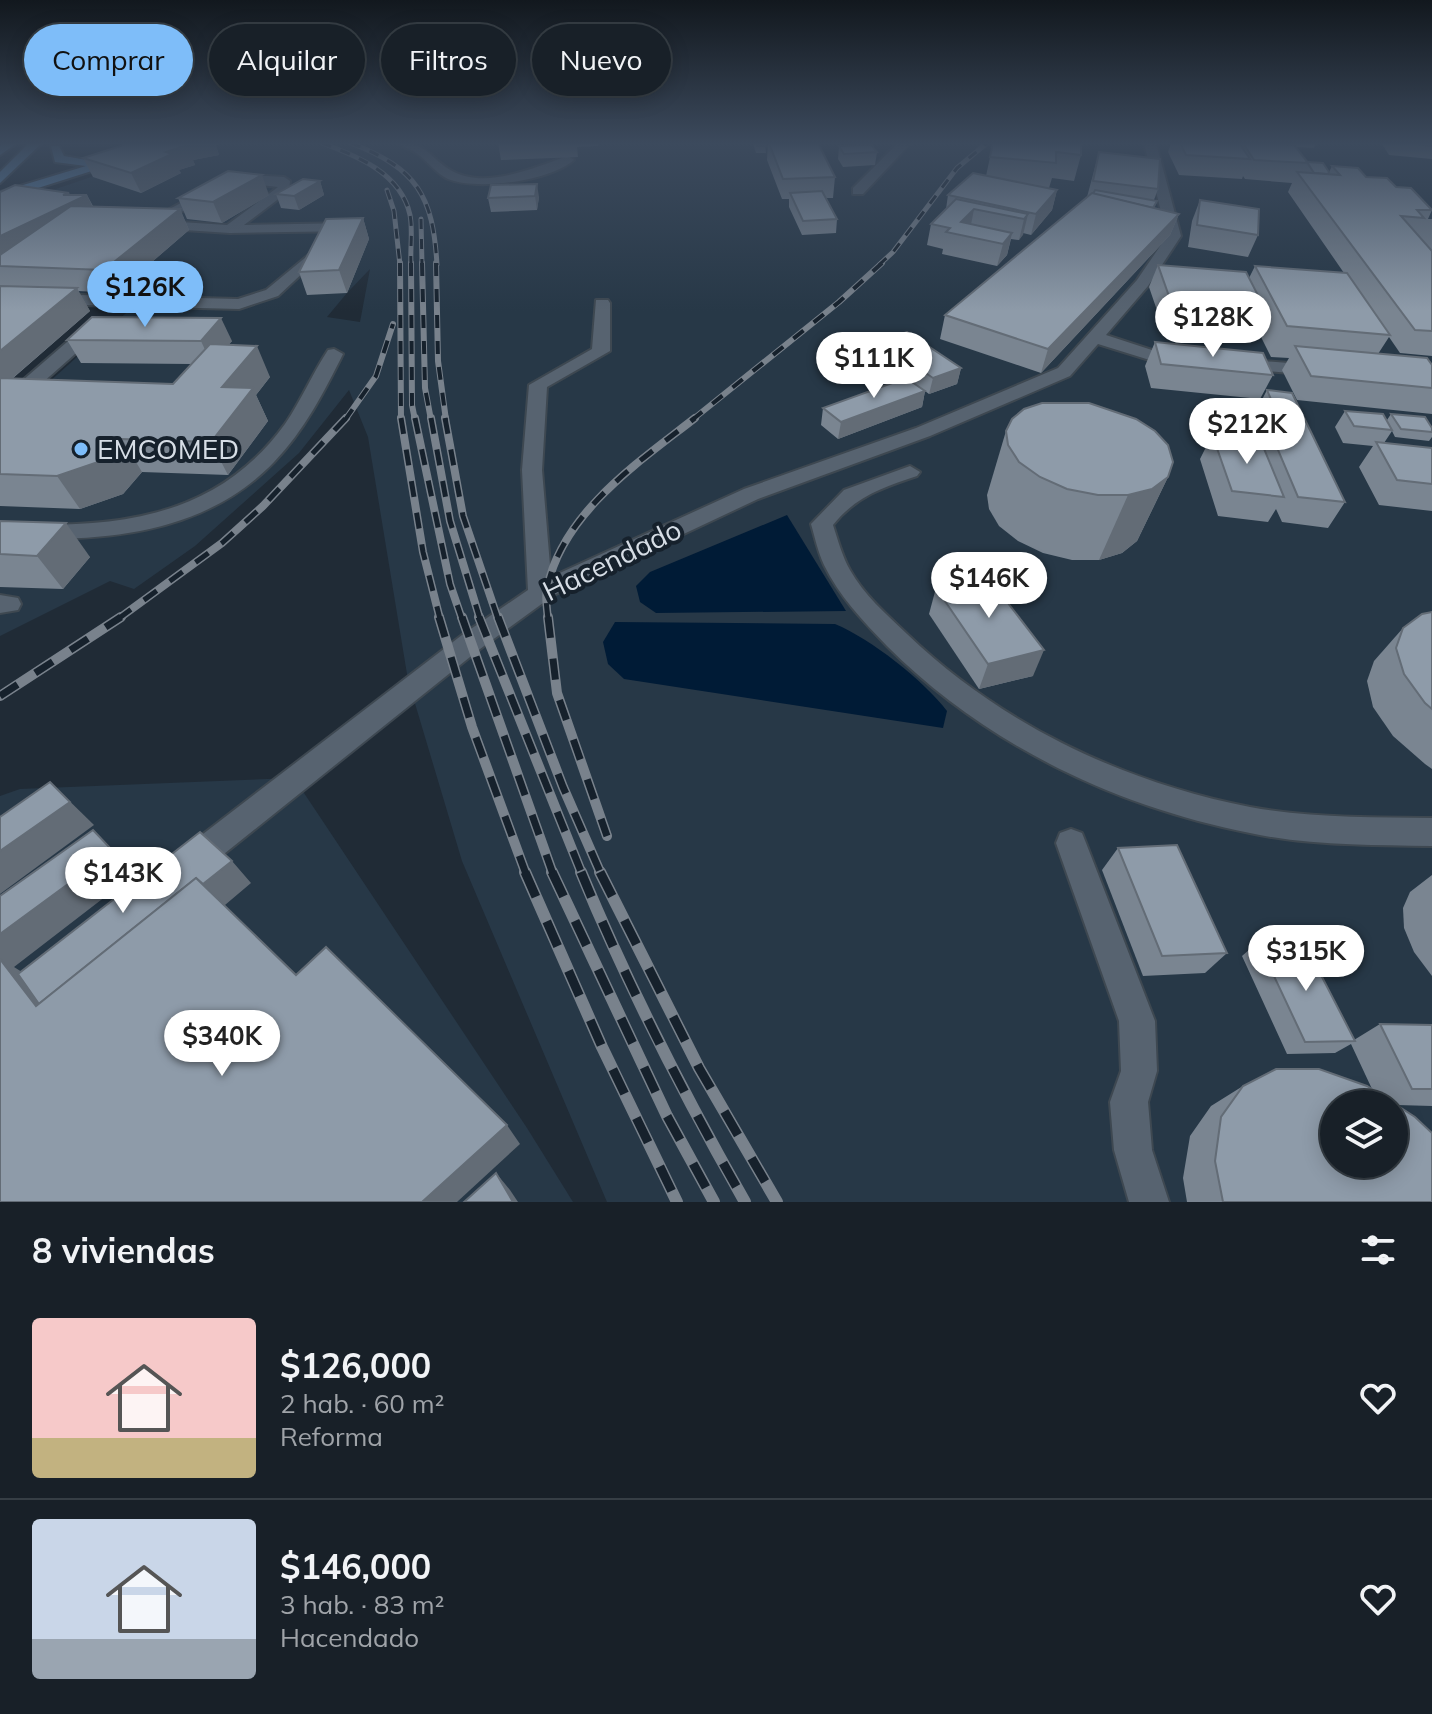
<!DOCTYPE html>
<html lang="es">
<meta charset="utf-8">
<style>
body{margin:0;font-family:Mulish,sans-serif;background:#252d34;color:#f1f3f6;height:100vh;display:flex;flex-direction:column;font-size:30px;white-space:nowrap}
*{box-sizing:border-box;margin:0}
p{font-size:26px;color:#9fa3a8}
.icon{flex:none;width:44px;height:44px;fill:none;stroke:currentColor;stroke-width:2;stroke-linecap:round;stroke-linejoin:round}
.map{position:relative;height:1202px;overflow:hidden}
.panel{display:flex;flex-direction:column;background:#182028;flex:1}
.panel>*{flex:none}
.guide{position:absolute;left:24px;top:24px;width:800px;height:72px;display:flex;gap:16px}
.fabs{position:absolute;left:1320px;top:1090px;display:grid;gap:16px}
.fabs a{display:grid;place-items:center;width:88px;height:88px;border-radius:50%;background:#182028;box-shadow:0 4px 20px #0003,0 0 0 2px #363e45;font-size:40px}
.price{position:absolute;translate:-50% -68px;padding:0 18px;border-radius:28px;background:#fff;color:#222;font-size:26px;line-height:52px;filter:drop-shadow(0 2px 4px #0008)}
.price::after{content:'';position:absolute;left:50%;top:48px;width:24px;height:18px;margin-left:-12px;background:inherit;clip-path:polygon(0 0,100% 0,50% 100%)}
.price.selected{background:#7ebdf9;color:#111}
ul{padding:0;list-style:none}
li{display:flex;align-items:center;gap:24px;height:200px;padding:0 32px}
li+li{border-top:2px solid #363e45}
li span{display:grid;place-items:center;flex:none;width:224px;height:160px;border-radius:8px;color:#555}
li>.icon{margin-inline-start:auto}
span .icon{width:96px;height:96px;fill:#fffc;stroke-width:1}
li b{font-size:34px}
h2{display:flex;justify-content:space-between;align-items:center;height:96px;padding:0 32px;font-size:34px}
.tag{padding:0 28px;border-radius:36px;background:#182028;box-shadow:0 4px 20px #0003,0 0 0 2px #363e45;font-size:28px;line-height:72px}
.tag.selected{background:#7ebdf9;color:#111}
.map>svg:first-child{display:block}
.built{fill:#273847;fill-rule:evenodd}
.water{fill:#001b36}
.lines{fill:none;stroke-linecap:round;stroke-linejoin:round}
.minor-casing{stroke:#3e4851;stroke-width:4}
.major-casing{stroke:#3e4851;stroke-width:4}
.minor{fill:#576370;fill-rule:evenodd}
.major{fill:#5e88b1;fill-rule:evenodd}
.rail-far4-casing{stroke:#79828c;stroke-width:5}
.rail-far3-casing{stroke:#79828c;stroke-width:6}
.rail-far2-casing{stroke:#79828c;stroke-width:8}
.rail-far1-casing{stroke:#79828c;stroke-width:10}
.rail-casing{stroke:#79828c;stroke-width:12}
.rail-far4{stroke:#16212c;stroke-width:3;stroke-dasharray:10;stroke-linecap:butt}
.rail-far3{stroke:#16212c;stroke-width:4;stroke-dasharray:13;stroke-linecap:butt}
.rail-far2{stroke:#16212c;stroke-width:5;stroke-dasharray:16;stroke-linecap:butt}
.rail-far1{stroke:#16212c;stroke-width:7;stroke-dasharray:21;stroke-linecap:butt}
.rail{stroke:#16212c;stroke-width:9;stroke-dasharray:27;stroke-linecap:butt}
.wall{fill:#7a8591}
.shaded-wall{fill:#636c76}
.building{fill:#8e9ba9;stroke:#636c76;stroke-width:2;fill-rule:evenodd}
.poi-dot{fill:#7ebdf9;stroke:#16212c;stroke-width:3}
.labels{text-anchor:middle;stroke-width:8;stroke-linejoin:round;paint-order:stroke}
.poi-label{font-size:28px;fill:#d6dde5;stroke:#16212c;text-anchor:start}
.street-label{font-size:28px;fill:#d6dde5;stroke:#16212c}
</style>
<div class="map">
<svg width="1432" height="1202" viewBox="0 0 1432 1202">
<rect width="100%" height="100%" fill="#202b36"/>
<!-- built -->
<g class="built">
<path d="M 191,143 L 1432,143 L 1432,1202 L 607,1202 L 462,861 L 408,680 L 368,437 L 349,390 L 299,453 L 195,546 L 134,589 L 110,581 L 0,636 L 0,426 L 144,297 L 0,290 L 47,192 ZM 370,269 L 360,322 L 327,317 L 347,293 ZM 1334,1104 L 1394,1104 L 1394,1164 L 1334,1164 Z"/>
<polygon points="294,778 527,1128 573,1202 0,1202 0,796 20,789"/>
</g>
<!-- water -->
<g class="water">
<polygon points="787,515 846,611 656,613 640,602 636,586 650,572"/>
<path d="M 615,622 L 835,624 C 871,639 923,680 947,711 L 943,728 L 624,679 L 608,664 L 603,642 Z"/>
</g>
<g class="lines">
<defs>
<g id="minor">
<path d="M 398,143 C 429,143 429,158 452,171 C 486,190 535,167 568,156 L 574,160 C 550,181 478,191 448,179 C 437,174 429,163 419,155 C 413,150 405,148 398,143 Z"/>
<polygon points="898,143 911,143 863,194 853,194 853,188"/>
<polygon points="1144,143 1156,143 1181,236 1148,286 1106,335 1158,352 1188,355 1191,359 1188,363 1156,362 1098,344 1070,376 930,436 758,499 554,595 480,649 199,874 188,879 177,874 172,864 177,854 462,635 528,590 522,470 529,385 592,349 596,300 608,300 610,303 610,351 547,387 542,470 551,577 744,489 916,428 1058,368 1137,280 1167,236"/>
<path d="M 234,174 L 284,177 L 290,181 L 289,191 L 244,225 L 353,223 L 360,227 L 353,231 L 230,233 L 154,228 L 144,223 ZM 236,182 L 278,187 L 227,225 L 165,221 Z"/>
<polygon points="317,248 322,249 322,255 278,296 239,309 0,303 0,293 238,299 266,290"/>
<polygon points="95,322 101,323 103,327 101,331 7,414 0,416 0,400 89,323"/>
<path d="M 334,349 L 343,354 C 324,392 304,431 274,462 C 202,537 97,542 0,538 L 0,524 C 110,528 214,522 285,424 C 301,401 312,374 328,350 Z"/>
<polygon points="1238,359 1313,365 1322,370 1313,375 1232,368 1229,364"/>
<path d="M 910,466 L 920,472 L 917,476 C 884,487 856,496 833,525 C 838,540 842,556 850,570 C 864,595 886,614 907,634 C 1001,724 1122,782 1250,807 C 1310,818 1371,817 1432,818 L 1432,846 C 1371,845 1310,846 1250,833 C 1114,806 985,744 887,646 C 863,621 839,596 824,565 C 818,552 815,538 811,524 L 844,490 Z"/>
<polygon points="0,595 18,598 21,604 18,610 0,613"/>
<polygon points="1071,829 1082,833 1086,843 1155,1021 1157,1071 1148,1102 1152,1150 1169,1202 1129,1202 1114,1150 1110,1102 1121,1071 1119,1021 1056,843 1060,833"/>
</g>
<g id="major">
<polygon points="3,143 17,143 0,155 0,146"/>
<polygon points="29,143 42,143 0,183 0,172"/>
<polygon points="162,143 180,143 0,200 0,192 86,166 55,162 51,146 59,146 64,156 98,162"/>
</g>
</defs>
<!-- minor casing -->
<use href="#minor" class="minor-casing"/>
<!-- major casing -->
<use href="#major" class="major-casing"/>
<!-- minor -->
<use href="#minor" class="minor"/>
<!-- major -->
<use href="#major" class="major"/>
<defs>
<g id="rail-far4">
<path d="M 322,143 C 357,156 401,173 410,215 C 413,230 410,249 411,265"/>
<path d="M 351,143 C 417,169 433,195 437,265"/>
<polyline points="387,190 394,211 400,265"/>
<polyline points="421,219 422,265"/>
<polyline points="879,265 893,252 957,168 987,143"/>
</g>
<g id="rail-far3">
<polyline points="400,263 401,420"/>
<polyline points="411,263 412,405 415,420"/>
<polyline points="422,263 425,388 431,420"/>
<polyline points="436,263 438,361 446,420"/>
<polyline points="345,420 376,376 393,324"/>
<polyline points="692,420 839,302 882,263"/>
</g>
<g id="rail-far2">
<polyline points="401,418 423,552 440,619"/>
<polyline points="415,418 450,584 462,619"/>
<polyline points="431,418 450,521 480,619"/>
<polyline points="445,418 463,516 498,619"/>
<polyline points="118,619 222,543 263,506 346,418"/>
<path d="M 548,619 C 547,609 545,597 547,588 C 563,512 639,462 695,418"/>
</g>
<g id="rail-far1">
<polyline points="439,617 472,727 526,874"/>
<polyline points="462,617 553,874"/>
<polyline points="479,617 582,874"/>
<polyline points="498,617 563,787 601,874"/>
<polyline points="548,617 557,693 607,836"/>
<polyline points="0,696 121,617"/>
</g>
<g id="rail">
<polyline points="525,872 602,1047 677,1202"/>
<polyline points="552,872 667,1116 714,1202"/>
<path d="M 581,872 C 628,986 684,1095 745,1202"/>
<polyline points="600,872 699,1068 777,1202"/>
</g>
</defs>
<!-- rail-far4 casing -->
<use href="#rail-far4" class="rail-far4-casing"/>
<!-- rail-far3 casing -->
<use href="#rail-far3" class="rail-far3-casing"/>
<!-- rail-far2 casing -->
<use href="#rail-far2" class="rail-far2-casing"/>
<!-- rail-far1 casing -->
<use href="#rail-far1" class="rail-far1-casing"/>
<!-- rail casing -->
<use href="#rail" class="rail-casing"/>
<!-- rail-far4 -->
<use href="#rail-far4" class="rail-far4"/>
<!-- rail-far3 -->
<use href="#rail-far3" class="rail-far3"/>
<!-- rail-far2 -->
<use href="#rail-far2" class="rail-far2"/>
<!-- rail-far1 -->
<use href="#rail-far1" class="rail-far1"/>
<!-- rail -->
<use href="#rail" class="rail"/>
</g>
<!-- wall -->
<g class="wall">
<polygon points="130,143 225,143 216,145 219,155 193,160 195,165 179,170 181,173 141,193 93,177 83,158"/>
<polygon points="498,143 598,143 598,146 577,147 578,157 501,160"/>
<polygon points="753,143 765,143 766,153 756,153"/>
<polygon points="768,143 818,143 835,177 833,198 825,198 837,219 836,233 802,235 789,207 789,199 782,199 767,160"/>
<polygon points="993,143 1081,155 1074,181 1052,178 1049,188 1057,190 1052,210 1031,235 1023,233 1019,240 1011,239 1007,255 997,266 942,254 943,249 927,245 931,224 946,209 948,195 986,176"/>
<polygon points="1171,143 1316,143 1314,148 1296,147 1308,162 1329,172 1332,166 1396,187 1432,210 1428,219 1432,219 1432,356 1400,353 1389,337 1378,354 1432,365 1432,414 1297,400 1282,370 1289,358 1271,357 1255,325 1252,330 1161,322 1149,287 1158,265 1249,278 1255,266 1344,273 1288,192 1292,183 1245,179 1243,176 1242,179 1179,175 1168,152"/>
<polygon points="1383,143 1432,143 1432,159 1389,155 1382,144"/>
<polygon points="839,146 877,152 875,165 843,167 838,159"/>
<polygon points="1099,152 1158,189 1154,200 1154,208 1179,214 1170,235 1041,373 940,339 945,315 1087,197"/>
<polygon points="320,181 324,195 299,210 281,208 276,194"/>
<polygon points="491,185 539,197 537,210 491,212 488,198"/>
<polygon points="0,192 87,195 93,206 180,209 189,230 116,293 78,291 90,311 12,379 173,384 191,364 81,363 67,340 232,341 228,345 270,377 256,395 268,421 228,475 142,472 123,494 80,509 0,506"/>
<polygon points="269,195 222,223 187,219 178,198"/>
<polygon points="1200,200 1258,235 1248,257 1188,247 1192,221"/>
<polygon points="363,218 369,239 347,293 307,295 299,272"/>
<polygon points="879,341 961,368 957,384 929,394 925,391 922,407 838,439 821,425 823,408 910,380 877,357"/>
<polygon points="1155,342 1273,375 1260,399 1151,388 1145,366"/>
<polygon points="1267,390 1345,502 1328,528 1282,522 1276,509 1268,522 1218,516 1200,459 1207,445 1200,444 1194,427 1202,410 1254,432 1250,438 1258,439 1261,433 1254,415"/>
<polygon points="1345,411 1387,420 1391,414 1432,428 1432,437 1429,441 1395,437 1392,431 1384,443 1432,448 1432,511 1379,505 1359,467 1373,446 1343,443 1335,427"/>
<polygon points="1006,431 1168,477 1137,541 1122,553 1099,560 1072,560 1043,553 1018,541 999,526 989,509 987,495"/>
<polygon points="0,521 90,557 63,589 0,587"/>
<polygon points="936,588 1033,676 979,689 929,614"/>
<polygon points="1432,612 1432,769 1425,764 1393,736 1373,707 1367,681 1374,661 1403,628"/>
<polygon points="1118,848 1227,953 1205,973 1143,976 1102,870"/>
<polygon points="1432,875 1432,976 1414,952 1404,928 1403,908 1410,892"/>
<polygon points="1258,942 1354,1040 1380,1024 1432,1025 1432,1106 1397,1105 1432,1202 1187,1202 1183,1178 1190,1136 1211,1106 1243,1086 1372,1089 1351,1044 1335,1053 1287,1054 1242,956"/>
</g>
<!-- shaded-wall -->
<g class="shaded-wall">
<polygon points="177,143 215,143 219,155 193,160 195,165 179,170 181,173 141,193 131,173 166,152"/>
<polygon points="262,175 269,195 222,223 213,202"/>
<polygon points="320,181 324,195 299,210 294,196"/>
<polygon points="537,184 539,197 537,210 535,196"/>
<polygon points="1057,190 1052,210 1031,235 1036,214"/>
<polygon points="69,193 74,201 87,195 97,216 0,265 0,236 63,195"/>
<polygon points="180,209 189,230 116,293 104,270"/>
<polygon points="974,209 970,230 961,222"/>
<polygon points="1028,214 1023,235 1019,240 1024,219"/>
<polygon points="1179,214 1170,235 1041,373 1048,349"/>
<polygon points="363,218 369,239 347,293 339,270"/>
<polygon points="1012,233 1007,255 997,266 1003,244"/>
<polygon points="77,288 90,311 0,389 0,351"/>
<polygon points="221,318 232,341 212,365 201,341"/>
<polygon points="257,346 270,377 256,395 268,421 228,475 211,442 222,387"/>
<polygon points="961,368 957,384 929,394 933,378"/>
<polygon points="925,391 922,407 838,439 841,422"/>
<polygon points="122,439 142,472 123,494 80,509 57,476"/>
<polygon points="1168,477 1137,541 1122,553 1099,560 1128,495"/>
<polygon points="66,523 90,557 63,589 37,556"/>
<polygon points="1044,650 1033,676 979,689 988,664"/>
<polygon points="50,782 94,825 0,894 0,851"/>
<polygon points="93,830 136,873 14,967 41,984 232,861 251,883 76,1031 36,1006 0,978 0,934"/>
<polygon points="507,1125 520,1144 457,1202 422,1202"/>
<polygon points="496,1173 510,1190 518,1202 513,1202"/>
</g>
<!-- building -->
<g class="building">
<polygon points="130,143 180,143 187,145 166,152 172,154 131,173 83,158"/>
<polygon points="756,143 765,143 766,146 757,146"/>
<polygon points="769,143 818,143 835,177 783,179"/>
<polygon points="993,143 1081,143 1081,155 1056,152 1056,163 990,157"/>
<polygon points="1180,143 1239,143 1250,159 1186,155"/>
<polygon points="1243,143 1294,145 1308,163 1254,160"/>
<polygon points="1404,143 1432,143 1432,146"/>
<polygon points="871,145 877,152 844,154 839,146"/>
<polygon points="1099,152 1160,159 1158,189 1093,181"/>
<polygon points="1307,162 1323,163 1329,172 1328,174 1314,173"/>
<polygon points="1332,166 1358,168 1366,177 1387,178 1396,187 1411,188 1432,210 1417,210 1424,218 1401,216 1432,251 1432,331 1415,330 1297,172 1340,175"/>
<polygon points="228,171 262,175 213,202 178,198"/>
<polygon points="973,173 1057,190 1036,214 948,195"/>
<polygon points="303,179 320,181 294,196 276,194"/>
<polygon points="537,184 535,196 488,198 491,185"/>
<polygon points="15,185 69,193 63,195 87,195 0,236 0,192"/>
<polygon points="1095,190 1157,201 1153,208 1093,194"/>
<polygon points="822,191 837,219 803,221 790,193"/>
<polygon points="1092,193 1179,214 1048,349 945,315"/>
<polygon points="956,199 1028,214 1024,219 974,209 961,222 1012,233 1003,244 946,232 950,228 931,224"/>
<polygon points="1200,200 1259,209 1258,235 1197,225"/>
<polygon points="71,206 180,209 104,270 0,266 0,255"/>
<polygon points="363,218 339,270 299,272 326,219"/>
<polygon points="1158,265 1246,272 1264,307 1170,299"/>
<polygon points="1255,266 1347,273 1390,335 1287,326"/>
<polygon points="0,286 77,288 0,351"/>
<polygon points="92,317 221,318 201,341 67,340"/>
<polygon points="907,332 961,368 933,378 879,341"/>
<polygon points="1155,342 1263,353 1273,375 1161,364"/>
<polygon points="210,344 257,346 222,387 253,388 211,442 122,439 101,461 57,476 0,474 0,378 173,384"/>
<polygon points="1295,346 1427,358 1432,365 1432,388 1311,376"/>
<polygon points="906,378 925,391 841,422 823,408"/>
<polygon points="1267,390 1292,393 1345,502 1298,497 1267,424 1282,425"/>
<polygon points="1042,403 1089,403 1136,419 1155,431 1168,445 1173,462 1168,477 1152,489 1128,495 1098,495 1067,489 1040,477 1019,462 1008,445 1006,431 1012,419 1024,409"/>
<polygon points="1202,410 1247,415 1254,432 1208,427"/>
<polygon points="1345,411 1383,414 1392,430 1354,426"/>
<polygon points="1391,414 1425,417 1432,428 1432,432 1401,429"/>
<polygon points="1212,434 1260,439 1284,497 1232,491"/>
<polygon points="1376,442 1432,448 1432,484 1397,480"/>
<polygon points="0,521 66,523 37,556 0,554"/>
<polygon points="988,577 1044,650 988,664 936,588"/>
<polygon points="1432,612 1432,709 1425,703 1404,674 1396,648 1403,628 1422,614"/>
<polygon points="50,782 70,802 0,851 0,817"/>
<polygon points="93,830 113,851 0,934 0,896"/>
<polygon points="200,832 232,861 203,884 196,878 39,1004 18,974"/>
<polygon points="1177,845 1227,953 1162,956 1118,848"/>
<polygon points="196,878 296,975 326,947 507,1125 422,1202 0,1202 0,959 36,1006"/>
<polygon points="1258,942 1304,942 1355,1041 1305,1042"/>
<polygon points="1380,1024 1432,1025 1432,1089 1412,1089"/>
<path d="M 1276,1069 L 1319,1069 L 1367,1086 L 1415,1117 L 1432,1133 L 1432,1202 L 1223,1202 L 1215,1161 L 1221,1117 L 1243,1086 ZM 1334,1104 L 1394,1104 L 1394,1164 L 1334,1164 Z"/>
<polygon points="496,1173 513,1202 464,1202"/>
</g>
<!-- sky -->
<linearGradient id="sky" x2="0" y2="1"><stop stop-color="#12181e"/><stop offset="0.46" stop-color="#3c4a5d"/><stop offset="1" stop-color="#3c4a5d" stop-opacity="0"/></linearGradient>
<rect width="1432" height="311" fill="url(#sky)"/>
<!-- markers -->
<circle class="poi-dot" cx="81" cy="449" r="8"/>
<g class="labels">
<!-- poi labels -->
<g class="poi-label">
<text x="97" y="459">EMCOMED</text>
</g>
<!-- street labels -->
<g class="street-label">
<text transform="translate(612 560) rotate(-26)" y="10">Hacendado</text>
</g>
</g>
</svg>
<div class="fabs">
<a><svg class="icon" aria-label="layers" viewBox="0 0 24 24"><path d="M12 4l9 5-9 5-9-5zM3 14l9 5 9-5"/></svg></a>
</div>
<b class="price selected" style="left:145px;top:329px">$126K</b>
<b class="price" style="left:1213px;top:359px">$128K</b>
<b class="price" style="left:874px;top:400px">$111K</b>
<b class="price" style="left:1247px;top:466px">$212K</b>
<b class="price" style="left:989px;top:620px">$146K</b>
<b class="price" style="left:123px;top:915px">$143K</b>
<b class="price" style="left:1306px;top:993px">$315K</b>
<b class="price" style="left:222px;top:1078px">$340K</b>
<div class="guide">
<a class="tag selected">Comprar</a>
<a class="tag">Alquilar</a>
<a class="tag">Filtros</a>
<a class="tag">Nuevo</a>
</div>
</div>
<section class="panel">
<h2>8 viviendas<svg class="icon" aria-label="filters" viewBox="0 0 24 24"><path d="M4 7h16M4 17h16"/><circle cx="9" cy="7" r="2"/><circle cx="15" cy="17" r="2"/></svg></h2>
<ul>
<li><span style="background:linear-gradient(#f6c9c9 75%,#c2b280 0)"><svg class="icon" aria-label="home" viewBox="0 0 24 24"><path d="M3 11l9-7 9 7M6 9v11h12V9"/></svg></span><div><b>$126,000</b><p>2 hab. · 60 m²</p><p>Reforma</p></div><svg class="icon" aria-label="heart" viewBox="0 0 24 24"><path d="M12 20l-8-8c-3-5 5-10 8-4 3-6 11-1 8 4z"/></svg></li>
<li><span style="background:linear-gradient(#c9d6e8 75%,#9aa5b1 0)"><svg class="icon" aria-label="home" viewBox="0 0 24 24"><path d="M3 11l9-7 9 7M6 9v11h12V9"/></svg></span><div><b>$146,000</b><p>3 hab. · 83 m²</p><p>Hacendado</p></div><svg class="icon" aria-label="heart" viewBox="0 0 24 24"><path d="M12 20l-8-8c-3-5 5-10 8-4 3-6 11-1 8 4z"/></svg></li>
</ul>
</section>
